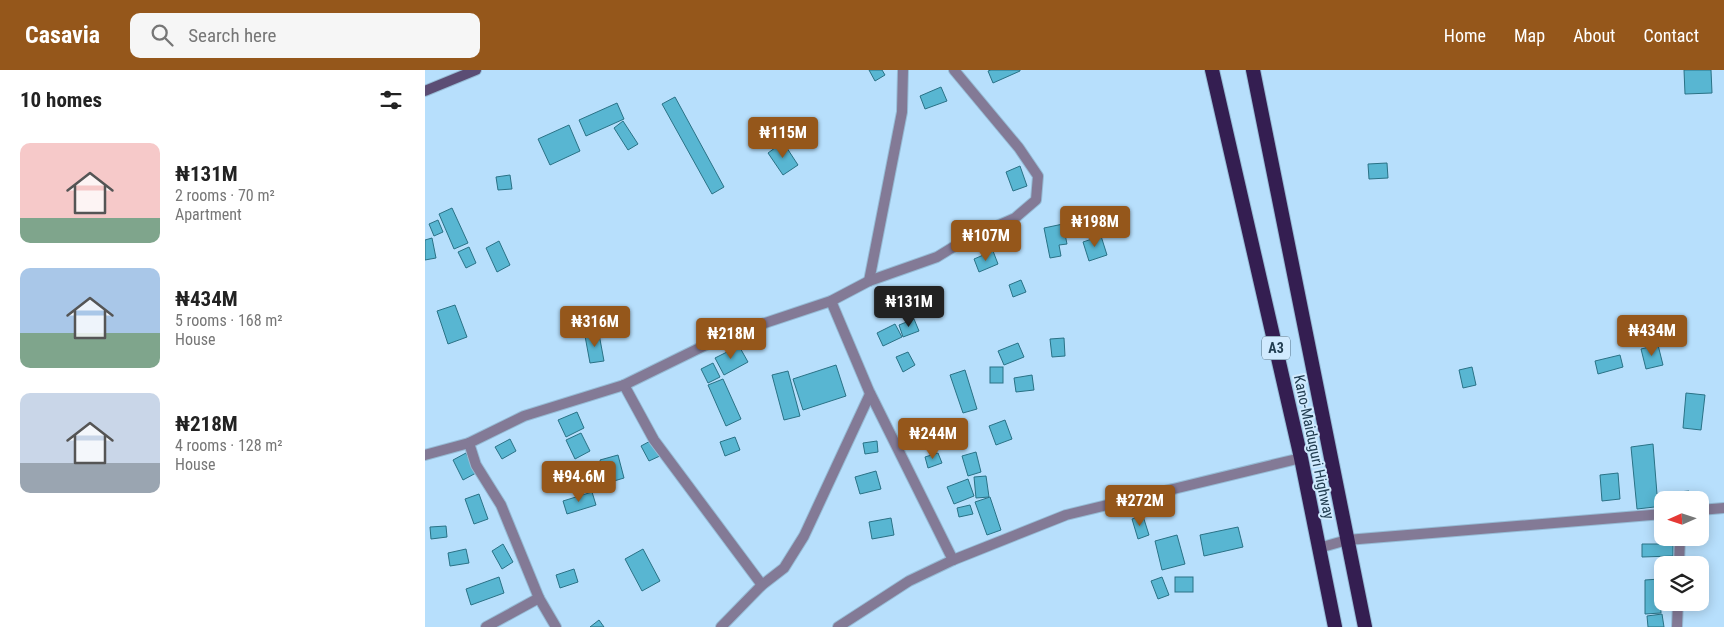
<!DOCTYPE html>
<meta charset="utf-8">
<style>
body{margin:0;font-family:"Roboto Condensed",sans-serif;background:#f6f6f6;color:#222;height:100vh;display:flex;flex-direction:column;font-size:19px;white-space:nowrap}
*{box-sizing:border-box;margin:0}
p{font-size:16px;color:#767676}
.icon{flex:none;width:28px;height:28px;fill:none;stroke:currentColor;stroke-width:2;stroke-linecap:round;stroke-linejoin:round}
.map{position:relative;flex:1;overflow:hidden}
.drawer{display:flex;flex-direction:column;background:#fff;width:425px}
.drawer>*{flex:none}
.needle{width:32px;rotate:267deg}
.controls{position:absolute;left:1229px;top:421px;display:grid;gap:10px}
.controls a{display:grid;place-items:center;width:55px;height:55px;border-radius:10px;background:#fff;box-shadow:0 2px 12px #0003;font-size:25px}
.price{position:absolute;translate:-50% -42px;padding:0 11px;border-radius:5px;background:#95571b;color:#fff;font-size:16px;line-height:32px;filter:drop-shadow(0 1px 2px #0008)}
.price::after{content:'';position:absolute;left:50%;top:30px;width:15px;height:11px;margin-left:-8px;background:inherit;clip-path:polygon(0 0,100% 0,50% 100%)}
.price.active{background:#222;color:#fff}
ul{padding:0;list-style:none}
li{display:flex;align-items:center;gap:15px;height:125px;padding:0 20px}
li span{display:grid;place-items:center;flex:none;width:140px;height:100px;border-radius:10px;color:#555}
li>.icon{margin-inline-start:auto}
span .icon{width:60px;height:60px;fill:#fffc;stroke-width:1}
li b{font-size:21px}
h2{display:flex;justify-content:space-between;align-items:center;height:60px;padding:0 20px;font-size:21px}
header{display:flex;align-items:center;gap:30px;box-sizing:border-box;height:70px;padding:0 25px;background:#95571b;color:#fff}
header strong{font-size:24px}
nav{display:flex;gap:28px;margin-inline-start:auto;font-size:18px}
.search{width:350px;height:45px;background:#f6f6f6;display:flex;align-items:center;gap:12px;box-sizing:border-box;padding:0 18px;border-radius:10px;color:#767676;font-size:19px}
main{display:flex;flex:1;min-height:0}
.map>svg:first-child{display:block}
.building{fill:#58b6d2;stroke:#2a7286}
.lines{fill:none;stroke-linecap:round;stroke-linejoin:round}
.minor-casing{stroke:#96bcd6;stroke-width:12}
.secondary-casing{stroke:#96bcd6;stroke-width:12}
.trunk-casing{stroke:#96bcd6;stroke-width:16}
.minor{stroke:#837a96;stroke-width:10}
.secondary{stroke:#5b4d74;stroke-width:10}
.trunk{stroke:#341e51;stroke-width:14}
.labels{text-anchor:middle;stroke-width:4;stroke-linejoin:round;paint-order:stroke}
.shield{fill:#d0eafe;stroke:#567285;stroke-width:1}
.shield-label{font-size:14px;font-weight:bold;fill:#223e51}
.street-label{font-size:15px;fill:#223e51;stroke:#d0eafe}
</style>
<header>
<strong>Casavia</strong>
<div class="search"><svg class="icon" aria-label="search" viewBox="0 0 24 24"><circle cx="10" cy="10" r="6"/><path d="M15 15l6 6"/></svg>Search here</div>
<nav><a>Home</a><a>Map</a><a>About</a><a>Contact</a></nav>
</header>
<main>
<section class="drawer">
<h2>10 homes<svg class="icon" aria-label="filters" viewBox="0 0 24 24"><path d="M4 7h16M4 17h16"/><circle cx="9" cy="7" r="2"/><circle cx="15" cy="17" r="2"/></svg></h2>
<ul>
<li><span style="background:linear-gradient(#f6c9c9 75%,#7fa58c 0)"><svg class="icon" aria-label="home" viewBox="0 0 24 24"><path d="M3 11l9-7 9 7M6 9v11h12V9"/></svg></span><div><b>₦131M</b><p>2 rooms · 70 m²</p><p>Apartment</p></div></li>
<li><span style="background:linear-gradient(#a9c7e8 65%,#7fa58c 0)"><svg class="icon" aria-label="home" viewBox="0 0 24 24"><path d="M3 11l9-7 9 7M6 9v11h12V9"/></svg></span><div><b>₦434M</b><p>5 rooms · 168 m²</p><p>House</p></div></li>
<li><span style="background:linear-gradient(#c9d6e8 70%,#9aa5b1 0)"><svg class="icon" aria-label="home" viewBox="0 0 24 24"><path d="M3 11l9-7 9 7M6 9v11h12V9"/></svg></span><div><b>₦218M</b><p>4 rooms · 128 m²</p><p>House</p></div></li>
</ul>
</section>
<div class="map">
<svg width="1299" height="557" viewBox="0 0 1299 557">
<rect width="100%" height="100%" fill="#b7dffc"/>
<!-- building -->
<g class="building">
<polygon points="444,0 457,0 460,5 450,11"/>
<polygon points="566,0 595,0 595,1 568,13 563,1"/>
<polygon points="1259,0 1286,0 1287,23 1260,24"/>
<polygon points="516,17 522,31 500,39 495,26"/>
<polygon points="250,27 299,117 287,124 237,34"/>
<polygon points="192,33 199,49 161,66 154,50"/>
<polygon points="198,51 213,74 203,80 189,58"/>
<polygon points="144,55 155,81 125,95 113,69"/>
<polygon points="358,72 373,95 358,105 343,83"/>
<polygon points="962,93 963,108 944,109 943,94"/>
<polygon points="595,96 602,116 588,121 581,102"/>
<polygon points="85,105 87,119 73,120 71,107"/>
<polygon points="27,138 43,173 29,179 14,144"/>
<polygon points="13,150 18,162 9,166 4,154"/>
<polygon points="638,154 642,174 634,175 636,186 625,188 619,158"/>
<polygon points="676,166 682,185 664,191 658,172"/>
<polygon points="7,168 11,188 0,190 0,170"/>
<polygon points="74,171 85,195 72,202 61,178"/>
<polygon points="44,177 51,193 41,198 33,182"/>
<polygon points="568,181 573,194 554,202 549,189"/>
<polygon points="596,210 601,222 588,227 584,215"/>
<polygon points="30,235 42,267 23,274 12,241"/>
<polygon points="489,249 494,261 478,267 474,255"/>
<polygon points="470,254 477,267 458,276 452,263"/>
<polygon points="174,264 179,291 165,293 160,266"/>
<polygon points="639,268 640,286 627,287 625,269"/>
<polygon points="593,273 599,287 579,295 573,281"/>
<polygon points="1233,275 1238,295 1221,299 1216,279"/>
<polygon points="314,276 323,292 299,305 290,288"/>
<polygon points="483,282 490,295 478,302 471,287"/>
<polygon points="1195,285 1198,297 1173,304 1170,291"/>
<polygon points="288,293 295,307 283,313 276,299"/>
<polygon points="411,295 421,326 378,340 368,309"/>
<rect x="565" y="297" width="13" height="16"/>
<polygon points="1047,297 1051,315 1038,318 1034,300"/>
<polygon points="540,300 552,339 538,343 525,305"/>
<polygon points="363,301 375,346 359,350 347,305"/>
<polygon points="607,305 609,320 591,322 589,308"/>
<polygon points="298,309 316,349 301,356 283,315"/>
<polygon points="1261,323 1280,325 1276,360 1258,358"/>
<polygon points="152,342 159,358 141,367 133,350"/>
<polygon points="580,350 587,369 571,375 564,356"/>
<polygon points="156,363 165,381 150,389 141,370"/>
<polygon points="310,367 315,380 300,386 295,372"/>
<polygon points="85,369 91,381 77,389 70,377"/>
<polygon points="229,369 237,385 224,391 216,376"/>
<polygon points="452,371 453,382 440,384 438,373"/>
<polygon points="1228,374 1232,424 1264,421 1265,430 1238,430 1238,436 1212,439 1206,377"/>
<polygon points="551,382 556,402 543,406 537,386"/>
<polygon points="41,383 51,403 38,410 28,390"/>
<polygon points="513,383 517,393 503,398 500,387"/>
<polygon points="193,385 199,408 149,423 144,407 177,398 175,390"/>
<polygon points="451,401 456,419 435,424 430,407"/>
<polygon points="1193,403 1195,429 1177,431 1175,405"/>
<polygon points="561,406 564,427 551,428 549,407"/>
<polygon points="543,409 549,426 529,434 522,417"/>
<polygon points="167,422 171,435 142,444 138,431"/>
<polygon points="54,424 63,449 49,454 40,429"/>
<polygon points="565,427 576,460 562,465 550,432"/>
<polygon points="545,435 548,444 534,447 532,438"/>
<polygon points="718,446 724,465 713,469 707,449"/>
<polygon points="466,448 469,465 447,469 444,452"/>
<polygon points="21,456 22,467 6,469 5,457"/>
<polygon points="813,457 818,477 779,486 775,465"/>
<polygon points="752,465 760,494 737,500 730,471"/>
<polygon points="78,474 88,492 77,499 67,481"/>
<polygon points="1217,474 1248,474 1248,486 1217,487"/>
<polygon points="41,479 44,493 25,496 23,483"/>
<polygon points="218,479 235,511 217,521 200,489"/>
<polygon points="149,499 153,512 135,518 131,505"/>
<polygon points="74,507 79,523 46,535 41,519"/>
<polygon points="737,507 744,525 733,529 726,511"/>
<rect x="750" y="507" width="18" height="15"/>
<polygon points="1235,509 1236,543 1220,544 1220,510"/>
<polygon points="1237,544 1239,557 1223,557 1222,546"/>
<polygon points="174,550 179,557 165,557"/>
</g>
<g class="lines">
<defs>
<g id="minor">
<polyline points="444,211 477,42 478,0"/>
<polyline points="406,231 444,321 528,490"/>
<polyline points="199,315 229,370 337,515"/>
<polyline points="44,373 51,395 76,435 114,528 131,557"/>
<polyline points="0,385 44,373 99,346 199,315 295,268 406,231 444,211 512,187 538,171 590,148 611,130 613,106 594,78 529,0"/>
<polyline points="1275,440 1299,438"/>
<polyline points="894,478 922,470 1238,444"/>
<polyline points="1254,495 1255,468"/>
<polyline points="61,557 114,528"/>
<polyline points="296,557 337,515 359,498 379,466 445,324"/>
<polyline points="413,557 484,511 528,490 641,445 876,388"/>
<polyline points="1252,557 1253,532"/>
</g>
<polyline id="secondary" points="0,21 51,0"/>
<g id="trunk">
<polyline points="787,0 876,388 910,557"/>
<polyline points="828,0 940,557"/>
</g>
</defs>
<!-- minor casing -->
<use href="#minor" class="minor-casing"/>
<!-- secondary casing -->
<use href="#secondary" class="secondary-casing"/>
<!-- trunk casing -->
<use href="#trunk" class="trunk-casing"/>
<!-- minor -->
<use href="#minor" class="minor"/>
<!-- secondary -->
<use href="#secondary" class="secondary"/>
<!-- trunk -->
<use href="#trunk" class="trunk"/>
</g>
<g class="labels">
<!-- shield labels -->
<rect class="shield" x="837" y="266.5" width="28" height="23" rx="4"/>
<g class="shield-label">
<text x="851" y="283">A3</text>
</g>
<!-- street labels -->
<g class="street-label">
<text transform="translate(889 377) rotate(78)" y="5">Kano-Maiduguri Highway</text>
</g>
</g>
</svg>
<div class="controls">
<a><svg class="needle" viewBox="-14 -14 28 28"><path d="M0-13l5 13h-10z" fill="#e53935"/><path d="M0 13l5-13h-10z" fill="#767676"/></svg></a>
<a><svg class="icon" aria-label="layers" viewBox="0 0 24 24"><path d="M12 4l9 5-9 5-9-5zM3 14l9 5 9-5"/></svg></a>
</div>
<b class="price" style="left:358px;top:89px">₦115M</b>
<b class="price" style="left:670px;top:178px">₦198M</b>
<b class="price" style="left:561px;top:192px">₦107M</b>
<b class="price active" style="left:484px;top:258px">₦131M</b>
<b class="price" style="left:170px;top:278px">₦316M</b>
<b class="price" style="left:1227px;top:287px">₦434M</b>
<b class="price" style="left:306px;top:290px">₦218M</b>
<b class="price" style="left:508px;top:390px">₦244M</b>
<b class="price" style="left:154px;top:433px">₦94.6M</b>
<b class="price" style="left:715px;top:457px">₦272M</b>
</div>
</main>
